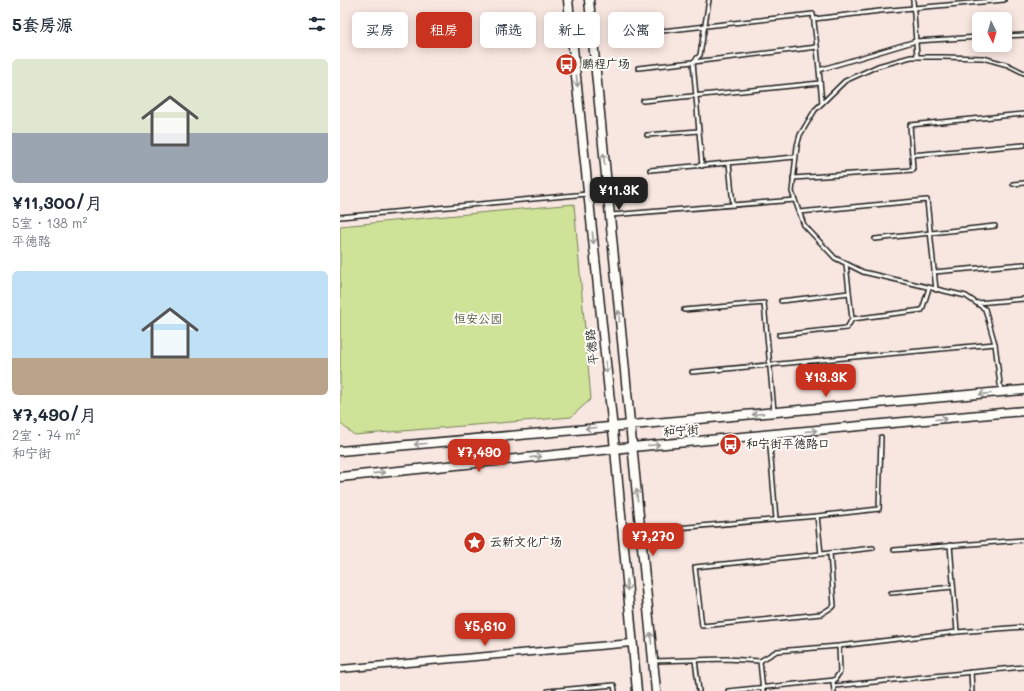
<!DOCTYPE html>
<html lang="zh">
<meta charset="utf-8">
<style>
body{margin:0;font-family:Mali,"LXGW WenKai TC",sans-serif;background:#f2f2f3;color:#1f2937;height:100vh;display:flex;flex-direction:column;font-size:15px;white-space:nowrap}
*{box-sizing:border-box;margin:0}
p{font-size:13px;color:#747a83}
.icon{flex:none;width:22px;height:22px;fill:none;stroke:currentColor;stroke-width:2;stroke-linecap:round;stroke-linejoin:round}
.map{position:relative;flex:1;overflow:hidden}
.details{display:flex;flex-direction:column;background:#fff;width:340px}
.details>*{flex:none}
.hud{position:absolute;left:12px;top:12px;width:380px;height:36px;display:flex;gap:8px}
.needle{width:26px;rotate:175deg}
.buttons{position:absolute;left:632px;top:12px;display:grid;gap:8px}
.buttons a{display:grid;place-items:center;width:40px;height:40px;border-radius:6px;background:#fff;box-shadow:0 2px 10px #0003;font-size:20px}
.price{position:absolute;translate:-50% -34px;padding:0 9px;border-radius:8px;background:#c8321e;color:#fff;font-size:13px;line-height:26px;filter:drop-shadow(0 1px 2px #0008)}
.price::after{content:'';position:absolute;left:50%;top:24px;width:12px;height:9px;margin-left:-6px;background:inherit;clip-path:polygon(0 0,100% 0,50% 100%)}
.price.active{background:#222;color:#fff}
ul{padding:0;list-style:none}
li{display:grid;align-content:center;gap:8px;height:212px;padding:0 12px}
li span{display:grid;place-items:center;height:124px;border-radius:6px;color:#555}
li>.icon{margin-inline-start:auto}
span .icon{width:72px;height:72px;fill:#fffc;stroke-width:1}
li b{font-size:17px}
h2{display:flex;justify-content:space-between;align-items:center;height:48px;padding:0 12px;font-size:17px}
.pill{padding:0 14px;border-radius:6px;background:#fff;box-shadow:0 2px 10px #0003;font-size:14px;line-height:36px}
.pill.active{background:#c8321e;color:#fff}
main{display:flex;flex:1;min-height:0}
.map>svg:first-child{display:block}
.green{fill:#cfe398;stroke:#76805a}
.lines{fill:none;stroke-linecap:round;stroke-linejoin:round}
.service-casing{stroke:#1c1c1c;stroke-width:6}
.minor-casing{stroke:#1c1c1c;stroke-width:9}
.secondary-casing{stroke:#1c1c1c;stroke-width:11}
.service{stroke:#fdfcf7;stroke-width:3}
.minor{stroke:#fdfcf7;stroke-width:6}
.secondary{stroke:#fdfcf7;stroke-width:8}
.oneway{stroke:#989794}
.labels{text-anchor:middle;stroke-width:4;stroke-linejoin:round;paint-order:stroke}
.poi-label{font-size:12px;fill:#1c1c1c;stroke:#fdfcf7;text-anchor:start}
.park-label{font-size:12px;fill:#525841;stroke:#fdfcf7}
.street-label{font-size:12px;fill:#1c1c1c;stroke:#fdfcf7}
</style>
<main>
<section class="details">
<h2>5套房源<svg class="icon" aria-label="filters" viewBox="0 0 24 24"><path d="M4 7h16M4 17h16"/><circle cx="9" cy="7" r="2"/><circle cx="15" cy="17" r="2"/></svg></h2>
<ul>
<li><span style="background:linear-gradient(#dfe7d0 60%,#9aa5b1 0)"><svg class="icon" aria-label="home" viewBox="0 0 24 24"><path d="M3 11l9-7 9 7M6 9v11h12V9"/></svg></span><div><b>¥11,300/月</b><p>5室 · 138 m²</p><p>平德路</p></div></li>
<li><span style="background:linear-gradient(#bfe0f5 70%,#b9a48a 0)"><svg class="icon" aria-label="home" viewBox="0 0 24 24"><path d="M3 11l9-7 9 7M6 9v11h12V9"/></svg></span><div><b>¥7,490/月</b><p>2室 · 74 m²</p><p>和宁街</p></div></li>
</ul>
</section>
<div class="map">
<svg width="684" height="691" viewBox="0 0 684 691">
<rect width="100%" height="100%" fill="#f8e6e0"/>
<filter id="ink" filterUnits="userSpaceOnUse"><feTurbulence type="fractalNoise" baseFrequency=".025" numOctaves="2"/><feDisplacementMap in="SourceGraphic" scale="8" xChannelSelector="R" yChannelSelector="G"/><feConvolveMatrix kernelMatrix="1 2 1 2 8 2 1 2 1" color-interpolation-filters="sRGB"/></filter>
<g filter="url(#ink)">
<!-- green -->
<polygon class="green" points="234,204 251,399 231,417 14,435 0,423 0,226"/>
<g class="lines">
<defs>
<g id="service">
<polyline points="573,0 577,57"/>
<polyline points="474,19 540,11 664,0"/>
<polyline points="295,34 473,14 477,47"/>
<polyline points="665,36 684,35"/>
<polyline points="298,68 353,62 360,55 369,0"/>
<polyline points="479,70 576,41 639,37"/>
<polyline points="303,101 480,83"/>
<polyline points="307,135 359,131"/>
<polyline points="572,155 684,145"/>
<polyline points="389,163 393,205"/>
<polyline points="362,166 353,62 477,47 482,103"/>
<polyline points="310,170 455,157"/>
<polyline points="453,178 573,170 570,125 684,114"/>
<polyline points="673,184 684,183"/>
<polyline points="459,212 587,200 596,290"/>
<polyline points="271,215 455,200"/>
<polyline points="0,217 247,194"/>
<polyline points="535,239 655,226"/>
<polyline points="506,264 512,319"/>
<polyline points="594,272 684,264"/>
<polyline points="441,301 509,293"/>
<polyline points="637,303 684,299"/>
<polyline points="344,310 424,303 434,411"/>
<polyline points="439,335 507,328 512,319 582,310 589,288"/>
<polyline points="352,372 655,344"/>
<polyline points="661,392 655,344 645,309 626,296 523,272 495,258 464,225 452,192 457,146 460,135 475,110 505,81 538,66 571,57 602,57 643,58 668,65 684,73"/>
<polyline points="429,435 436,519"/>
<polyline points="477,516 481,554"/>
<polyline points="302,531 477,516 539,509 541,437"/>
<polyline points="610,545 617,632"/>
<polyline points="554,550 684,540"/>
<polyline points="490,553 494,606 481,614 362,626 355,567 481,554 533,548"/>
<polyline points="551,593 613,587"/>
<polyline points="355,660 359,691"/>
<polyline points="314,661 386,659 420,661 423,691"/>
<polyline points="420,661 437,651 499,646 617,632 684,627"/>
<polyline points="631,672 632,691"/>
<polyline points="494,686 684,667"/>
<polyline points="208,691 274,685 275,691"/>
<polyline points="388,691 495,680"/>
<polyline points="494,691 493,682 500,672 499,646"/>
</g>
<polyline id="minor" points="0,669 292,643"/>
<g id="secondary">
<polyline points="228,0 275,449 297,691"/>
<polyline points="249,0 316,691"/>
<polyline points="0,451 684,390"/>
<polyline points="0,477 292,447 684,411"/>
</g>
</defs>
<!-- service casing -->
<use href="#service" class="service-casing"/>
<!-- minor casing -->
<use href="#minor" class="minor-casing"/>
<!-- secondary casing -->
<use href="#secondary" class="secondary-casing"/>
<!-- service -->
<use href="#service" class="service"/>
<!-- minor -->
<use href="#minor" class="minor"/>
<!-- secondary -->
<use href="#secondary" class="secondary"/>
</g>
<!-- one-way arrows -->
<defs><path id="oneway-shaft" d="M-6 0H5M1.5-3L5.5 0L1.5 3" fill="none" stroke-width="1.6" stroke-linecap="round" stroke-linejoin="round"/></defs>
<g class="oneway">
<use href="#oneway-shaft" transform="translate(237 81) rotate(84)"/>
<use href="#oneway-shaft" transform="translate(264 159) rotate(-96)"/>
<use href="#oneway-shaft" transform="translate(253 238) rotate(84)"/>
<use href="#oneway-shaft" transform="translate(279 316) rotate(-96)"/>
<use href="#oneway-shaft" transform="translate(266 367) rotate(84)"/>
<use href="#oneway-shaft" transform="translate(645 394) rotate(175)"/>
<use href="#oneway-shaft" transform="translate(418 414) rotate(175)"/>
<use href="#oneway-shaft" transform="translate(601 419) rotate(-5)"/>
<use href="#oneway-shaft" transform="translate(251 428) rotate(175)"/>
<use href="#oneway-shaft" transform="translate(471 431) rotate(-5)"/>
<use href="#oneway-shaft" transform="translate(80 444) rotate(175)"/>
<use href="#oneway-shaft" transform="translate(314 445) rotate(-5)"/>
<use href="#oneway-shaft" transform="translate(196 457) rotate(-6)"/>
<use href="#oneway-shaft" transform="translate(39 473) rotate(-6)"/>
<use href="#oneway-shaft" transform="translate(297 495) rotate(-95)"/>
<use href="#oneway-shaft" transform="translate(287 585) rotate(85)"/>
<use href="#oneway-shaft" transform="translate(311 638) rotate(-95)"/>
</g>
</g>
<!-- icons -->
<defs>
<symbol id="bus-disc" viewBox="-11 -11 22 22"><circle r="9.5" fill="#c8321e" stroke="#fdfcf7"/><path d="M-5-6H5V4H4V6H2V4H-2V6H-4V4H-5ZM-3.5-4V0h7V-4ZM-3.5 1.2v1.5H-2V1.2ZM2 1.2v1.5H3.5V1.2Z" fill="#fff"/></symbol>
<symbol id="sight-disc" viewBox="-11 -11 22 22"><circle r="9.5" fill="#c8321e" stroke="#fdfcf7"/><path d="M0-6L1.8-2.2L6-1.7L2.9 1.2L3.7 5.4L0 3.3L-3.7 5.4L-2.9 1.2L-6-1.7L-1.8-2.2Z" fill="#fff"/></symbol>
</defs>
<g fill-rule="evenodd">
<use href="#bus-disc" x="214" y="52" width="25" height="25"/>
<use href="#bus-disc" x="378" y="432" width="25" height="25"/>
<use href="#sight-disc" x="122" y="530" width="25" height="25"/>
</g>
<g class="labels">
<!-- poi labels -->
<g class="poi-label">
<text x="242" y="68">鹏程广场</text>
<text x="406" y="448">和宁街平德路口</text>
<text x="150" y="546">云新文化广场</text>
</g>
<!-- park labels -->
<g class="park-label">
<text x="138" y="323">恒安公园</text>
</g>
<!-- street labels -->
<g class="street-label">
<text transform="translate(252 347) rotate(-96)" y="4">平德路</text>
<text transform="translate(341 431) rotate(-5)" y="4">和宁街</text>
</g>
</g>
</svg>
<div class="buttons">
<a><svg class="needle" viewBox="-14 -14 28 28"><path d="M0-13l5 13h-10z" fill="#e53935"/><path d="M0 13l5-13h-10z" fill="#747a83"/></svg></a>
</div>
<b class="price active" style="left:279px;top:211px">¥11.3K</b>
<b class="price" style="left:486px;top:398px">¥13.3K</b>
<b class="price" style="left:139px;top:473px">¥7,490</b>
<b class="price" style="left:313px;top:557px">¥7,270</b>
<b class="price" style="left:145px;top:647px">¥5,610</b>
<div class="hud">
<a class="pill">买房</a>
<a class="pill active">租房</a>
<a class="pill">筛选</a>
<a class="pill">新上</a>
<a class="pill">公寓</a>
</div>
</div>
</main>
